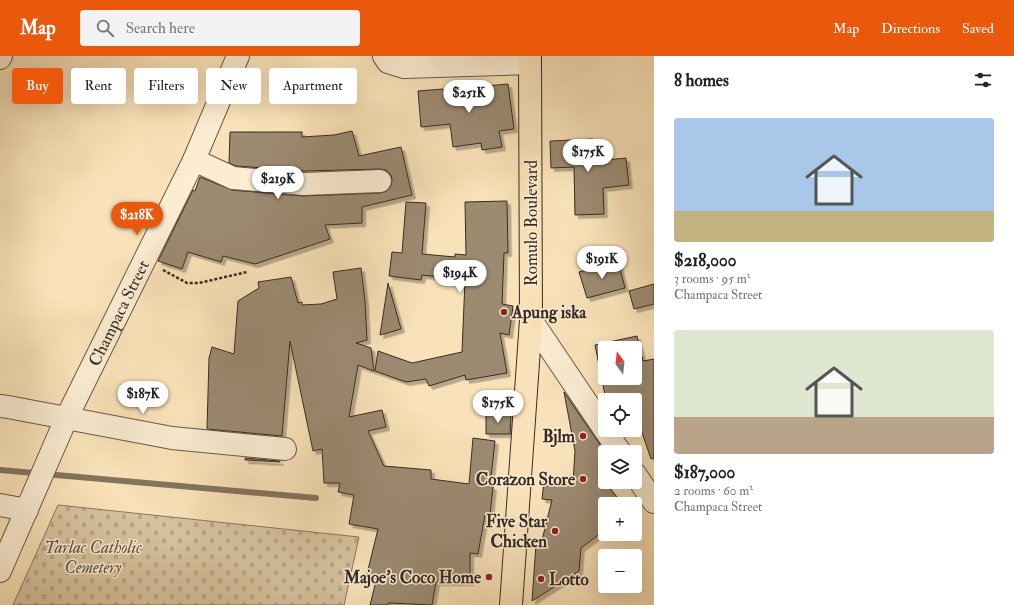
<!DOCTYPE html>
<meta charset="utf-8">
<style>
body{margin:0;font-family:"IM FELL Double Pica",serif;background:#f2f2f2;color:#202124;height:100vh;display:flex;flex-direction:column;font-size:15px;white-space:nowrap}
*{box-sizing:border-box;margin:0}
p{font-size:13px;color:#757577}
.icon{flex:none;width:22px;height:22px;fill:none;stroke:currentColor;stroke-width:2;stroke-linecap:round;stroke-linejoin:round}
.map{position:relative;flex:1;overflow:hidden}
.drawer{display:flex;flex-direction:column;background:#fff;width:360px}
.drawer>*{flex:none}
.top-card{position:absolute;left:12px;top:12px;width:380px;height:36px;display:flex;gap:8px}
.needle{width:26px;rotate:345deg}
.controls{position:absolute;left:598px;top:285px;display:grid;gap:8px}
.controls a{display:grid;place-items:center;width:44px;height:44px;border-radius:4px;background:#fff;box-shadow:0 4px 16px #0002;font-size:20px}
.price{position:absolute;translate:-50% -34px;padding:0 9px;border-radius:14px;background:#fff;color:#222;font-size:13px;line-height:26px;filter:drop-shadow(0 1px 2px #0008)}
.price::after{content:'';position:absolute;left:50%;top:24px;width:12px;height:9px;margin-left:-6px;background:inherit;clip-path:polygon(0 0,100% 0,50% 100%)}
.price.selected{background:#ea580c;color:#fff}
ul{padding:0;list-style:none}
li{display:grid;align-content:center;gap:8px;height:212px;padding:0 20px}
li span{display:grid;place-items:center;height:124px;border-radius:4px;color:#555}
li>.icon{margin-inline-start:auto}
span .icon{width:72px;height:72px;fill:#fffc;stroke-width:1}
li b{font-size:17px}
h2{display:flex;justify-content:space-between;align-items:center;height:48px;padding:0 20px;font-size:17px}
.chip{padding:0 14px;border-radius:4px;background:#fff;box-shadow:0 4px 16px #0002;font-size:14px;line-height:36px}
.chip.selected{background:#ea580c;color:#fff}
header{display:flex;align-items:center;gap:24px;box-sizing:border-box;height:56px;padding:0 20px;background:#ea580c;color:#fff}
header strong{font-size:19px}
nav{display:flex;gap:22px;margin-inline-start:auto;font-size:14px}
.search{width:280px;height:36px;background:#f2f2f2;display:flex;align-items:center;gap:10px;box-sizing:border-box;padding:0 14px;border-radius:4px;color:#757577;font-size:15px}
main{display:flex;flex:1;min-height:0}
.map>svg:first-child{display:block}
.cemetery{fill:url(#cemetery-stones);stroke:#887762}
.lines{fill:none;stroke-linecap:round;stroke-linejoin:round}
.stream{stroke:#84745e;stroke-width:6}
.building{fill:#9c8a71;stroke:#382b23;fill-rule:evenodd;filter:url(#shadow)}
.minor-casing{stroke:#685948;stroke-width:24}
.highway-casing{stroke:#382b23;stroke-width:24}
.path{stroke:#382b23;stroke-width:2.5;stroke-dasharray:3 2;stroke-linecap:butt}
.minor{stroke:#fbecd2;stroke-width:22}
.highway{stroke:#f9e2b9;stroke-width:22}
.poi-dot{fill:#8f2418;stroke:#fbecd2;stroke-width:1.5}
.labels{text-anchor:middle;stroke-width:3;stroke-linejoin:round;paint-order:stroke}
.street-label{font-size:17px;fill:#382b23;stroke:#fbecd2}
.poi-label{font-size:17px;font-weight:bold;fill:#382b23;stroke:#fbecd2;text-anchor:end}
.park-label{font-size:17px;font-style:italic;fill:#605142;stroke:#fbecd2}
</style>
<header>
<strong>Map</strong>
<div class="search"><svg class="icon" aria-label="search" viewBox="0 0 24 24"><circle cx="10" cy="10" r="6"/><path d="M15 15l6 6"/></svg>Search here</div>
<nav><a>Map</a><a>Directions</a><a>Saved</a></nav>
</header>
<main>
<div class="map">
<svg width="654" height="549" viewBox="0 0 654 549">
<defs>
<pattern id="cemetery-stones" width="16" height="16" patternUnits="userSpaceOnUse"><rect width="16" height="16" fill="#d8c3a0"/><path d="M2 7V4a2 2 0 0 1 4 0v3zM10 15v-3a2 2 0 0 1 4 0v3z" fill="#baa88a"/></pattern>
<filter id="shadow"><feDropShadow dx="3.5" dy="3.5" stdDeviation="0" flood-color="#0004"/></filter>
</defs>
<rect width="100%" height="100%" fill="#f9e2b9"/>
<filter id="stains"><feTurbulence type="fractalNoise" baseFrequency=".005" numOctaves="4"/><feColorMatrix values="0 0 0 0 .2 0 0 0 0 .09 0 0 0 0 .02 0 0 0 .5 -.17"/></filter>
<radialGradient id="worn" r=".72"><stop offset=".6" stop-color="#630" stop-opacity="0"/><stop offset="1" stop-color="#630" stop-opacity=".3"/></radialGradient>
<!-- cemetery -->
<polygon class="cemetery" points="58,449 359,481 344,549 13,549"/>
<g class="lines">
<!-- stream -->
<polyline class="stream" points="0,414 316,442"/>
</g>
<!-- building -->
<g class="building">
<polygon points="508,28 514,73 499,75 502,91 482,94 481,87 453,91 450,68 421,71 418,35 443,33 444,34"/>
<polygon points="352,75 359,100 401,91 412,139 362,151 362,167 325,169 330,183 255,208 223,200 221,206 188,196 182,213 158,205 193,134 195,135 200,121 232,134 303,140 380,137 387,135 391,130 392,124 391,119 386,114 380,113 304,115 236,110 229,107 230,76 302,76 302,81 334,79"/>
<polygon points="593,83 594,105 626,102 629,129 603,132 604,158 575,159 574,111 551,112 550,85"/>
<polygon points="507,145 508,197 504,197 502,248 513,250 509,279 500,277 507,317 466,324 465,319 429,330 426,323 406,326 375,315 378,295 412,307 462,296 465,224 422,219 421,224 389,220 392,196 402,197 406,146 426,147 422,198 455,201 455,198 466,199 465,146"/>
<polygon points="618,205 625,232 587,242 579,216"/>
<polygon points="361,212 365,245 367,284 356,287 371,292 374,315 358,309 349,361 382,354 386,371 368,375 384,410 431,414 431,423 469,428 473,382 495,385 490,430 493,431 490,459 485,459 478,498 470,497 470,526 436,526 432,549 389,547 388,549 370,549 376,525 366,522 378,473 349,468 354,439 338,436 340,427 324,427 322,393 313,395 290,285 282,380 207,373 209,302 212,291 234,298 238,245 259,232 258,226 291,221 298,247 302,246 302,249 321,248 337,243 333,216"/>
<polygon points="388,227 401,273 380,279"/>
<polygon points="654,228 654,248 634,253 629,235"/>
<path d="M 637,280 L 643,305 L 654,303 L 654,402 L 651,403 L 635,356 L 635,344 L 606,344 L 595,289 ZM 605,292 L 635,292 L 635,322 L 605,322 Z"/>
<polygon points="564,336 605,396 605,426 622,448 605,448 605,474 581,492 579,515 532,545 536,488 541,488 552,444 542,443 544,425 573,427 575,395"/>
<polygon points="486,359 511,359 510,378 486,378"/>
<polygon points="245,402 280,405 280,406 245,404"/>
</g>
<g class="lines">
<defs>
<g id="minor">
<polyline points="384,0 388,6 404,11 530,7"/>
<polyline points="0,2 1,0"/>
<polyline points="194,104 233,122 304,128 380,125"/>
<polyline points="531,264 605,374"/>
<polyline points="0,350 8,351 172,382 285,393"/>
<polyline points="605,374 620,396"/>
<polyline points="635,418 654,446"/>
<polyline points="0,449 27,454"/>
<path id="s1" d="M 0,515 L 66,363 L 194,104 L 238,0"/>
</g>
<polyline id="highway" points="511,549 531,264 530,0"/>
</defs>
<!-- minor casing -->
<use href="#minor" class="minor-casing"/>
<!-- highway casing -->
<use href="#highway" class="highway-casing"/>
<!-- path -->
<polyline class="path" points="163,214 187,227 199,227 247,216"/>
<!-- minor -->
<use href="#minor" class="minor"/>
<!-- highway -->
<use href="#highway" class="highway"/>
</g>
<!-- markers -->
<g class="poi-dot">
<circle cx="504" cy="256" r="4"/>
<circle cx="583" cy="380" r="4"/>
<circle cx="583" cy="423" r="4"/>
<circle cx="555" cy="475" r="4"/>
<circle cx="489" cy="521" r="4"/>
<circle cx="541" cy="523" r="4"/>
</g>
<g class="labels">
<!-- street labels -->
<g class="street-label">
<text transform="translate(531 167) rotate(-90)" y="6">Romulo Boulevard</text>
<text dy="6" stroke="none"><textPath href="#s1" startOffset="284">Champaca Street</textPath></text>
</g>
<!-- poi labels -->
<g class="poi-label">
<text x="512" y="262" text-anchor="start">Apung iska</text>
<text x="575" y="386">Bjlm</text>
<text x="575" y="429">Corazon Store</text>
<text x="547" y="471">Five Star<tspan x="547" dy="20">Chicken</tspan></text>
<text x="481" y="527">Majoe's Coco Home</text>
<text x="549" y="529" text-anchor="start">Lotto</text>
</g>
<!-- park labels -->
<g class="park-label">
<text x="93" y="497">Tarlac Catholic<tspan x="93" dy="20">Cemetery</tspan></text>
</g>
</g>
<rect width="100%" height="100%" filter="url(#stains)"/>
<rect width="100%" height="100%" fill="url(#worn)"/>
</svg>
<div class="controls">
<a><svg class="needle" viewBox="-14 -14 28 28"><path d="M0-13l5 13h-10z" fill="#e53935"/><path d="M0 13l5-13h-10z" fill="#757577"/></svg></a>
<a><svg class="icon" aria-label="locate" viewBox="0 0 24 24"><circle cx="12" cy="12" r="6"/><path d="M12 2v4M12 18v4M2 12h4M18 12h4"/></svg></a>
<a><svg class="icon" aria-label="layers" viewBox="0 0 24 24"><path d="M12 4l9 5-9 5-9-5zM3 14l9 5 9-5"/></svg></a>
<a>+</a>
<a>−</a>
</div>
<b class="price" style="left:469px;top:58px">$251K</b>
<b class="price" style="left:588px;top:117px">$175K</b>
<b class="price" style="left:278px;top:144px">$219K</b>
<b class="price selected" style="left:137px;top:180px">$218K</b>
<b class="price" style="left:602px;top:224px">$191K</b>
<b class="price" style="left:460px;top:238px">$194K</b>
<b class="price" style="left:143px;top:359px">$187K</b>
<b class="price" style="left:498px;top:368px">$175K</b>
<div class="top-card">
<a class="chip selected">Buy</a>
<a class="chip">Rent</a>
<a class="chip">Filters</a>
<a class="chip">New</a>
<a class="chip">Apartment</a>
</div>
</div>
<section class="drawer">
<h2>8 homes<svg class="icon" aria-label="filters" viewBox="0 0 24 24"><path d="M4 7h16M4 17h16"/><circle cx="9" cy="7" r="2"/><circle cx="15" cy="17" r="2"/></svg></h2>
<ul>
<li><span style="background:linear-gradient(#a9c7e8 75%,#c2b280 0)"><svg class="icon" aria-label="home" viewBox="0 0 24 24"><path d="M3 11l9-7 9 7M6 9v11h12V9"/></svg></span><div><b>$218,000</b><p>3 rooms · 95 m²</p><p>Champaca Street</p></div></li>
<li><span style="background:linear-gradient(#dfe7d0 70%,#b9a48a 0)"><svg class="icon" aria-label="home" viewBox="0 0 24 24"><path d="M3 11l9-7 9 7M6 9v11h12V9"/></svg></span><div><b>$187,000</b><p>2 rooms · 60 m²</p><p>Champaca Street</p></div></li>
</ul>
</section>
</main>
